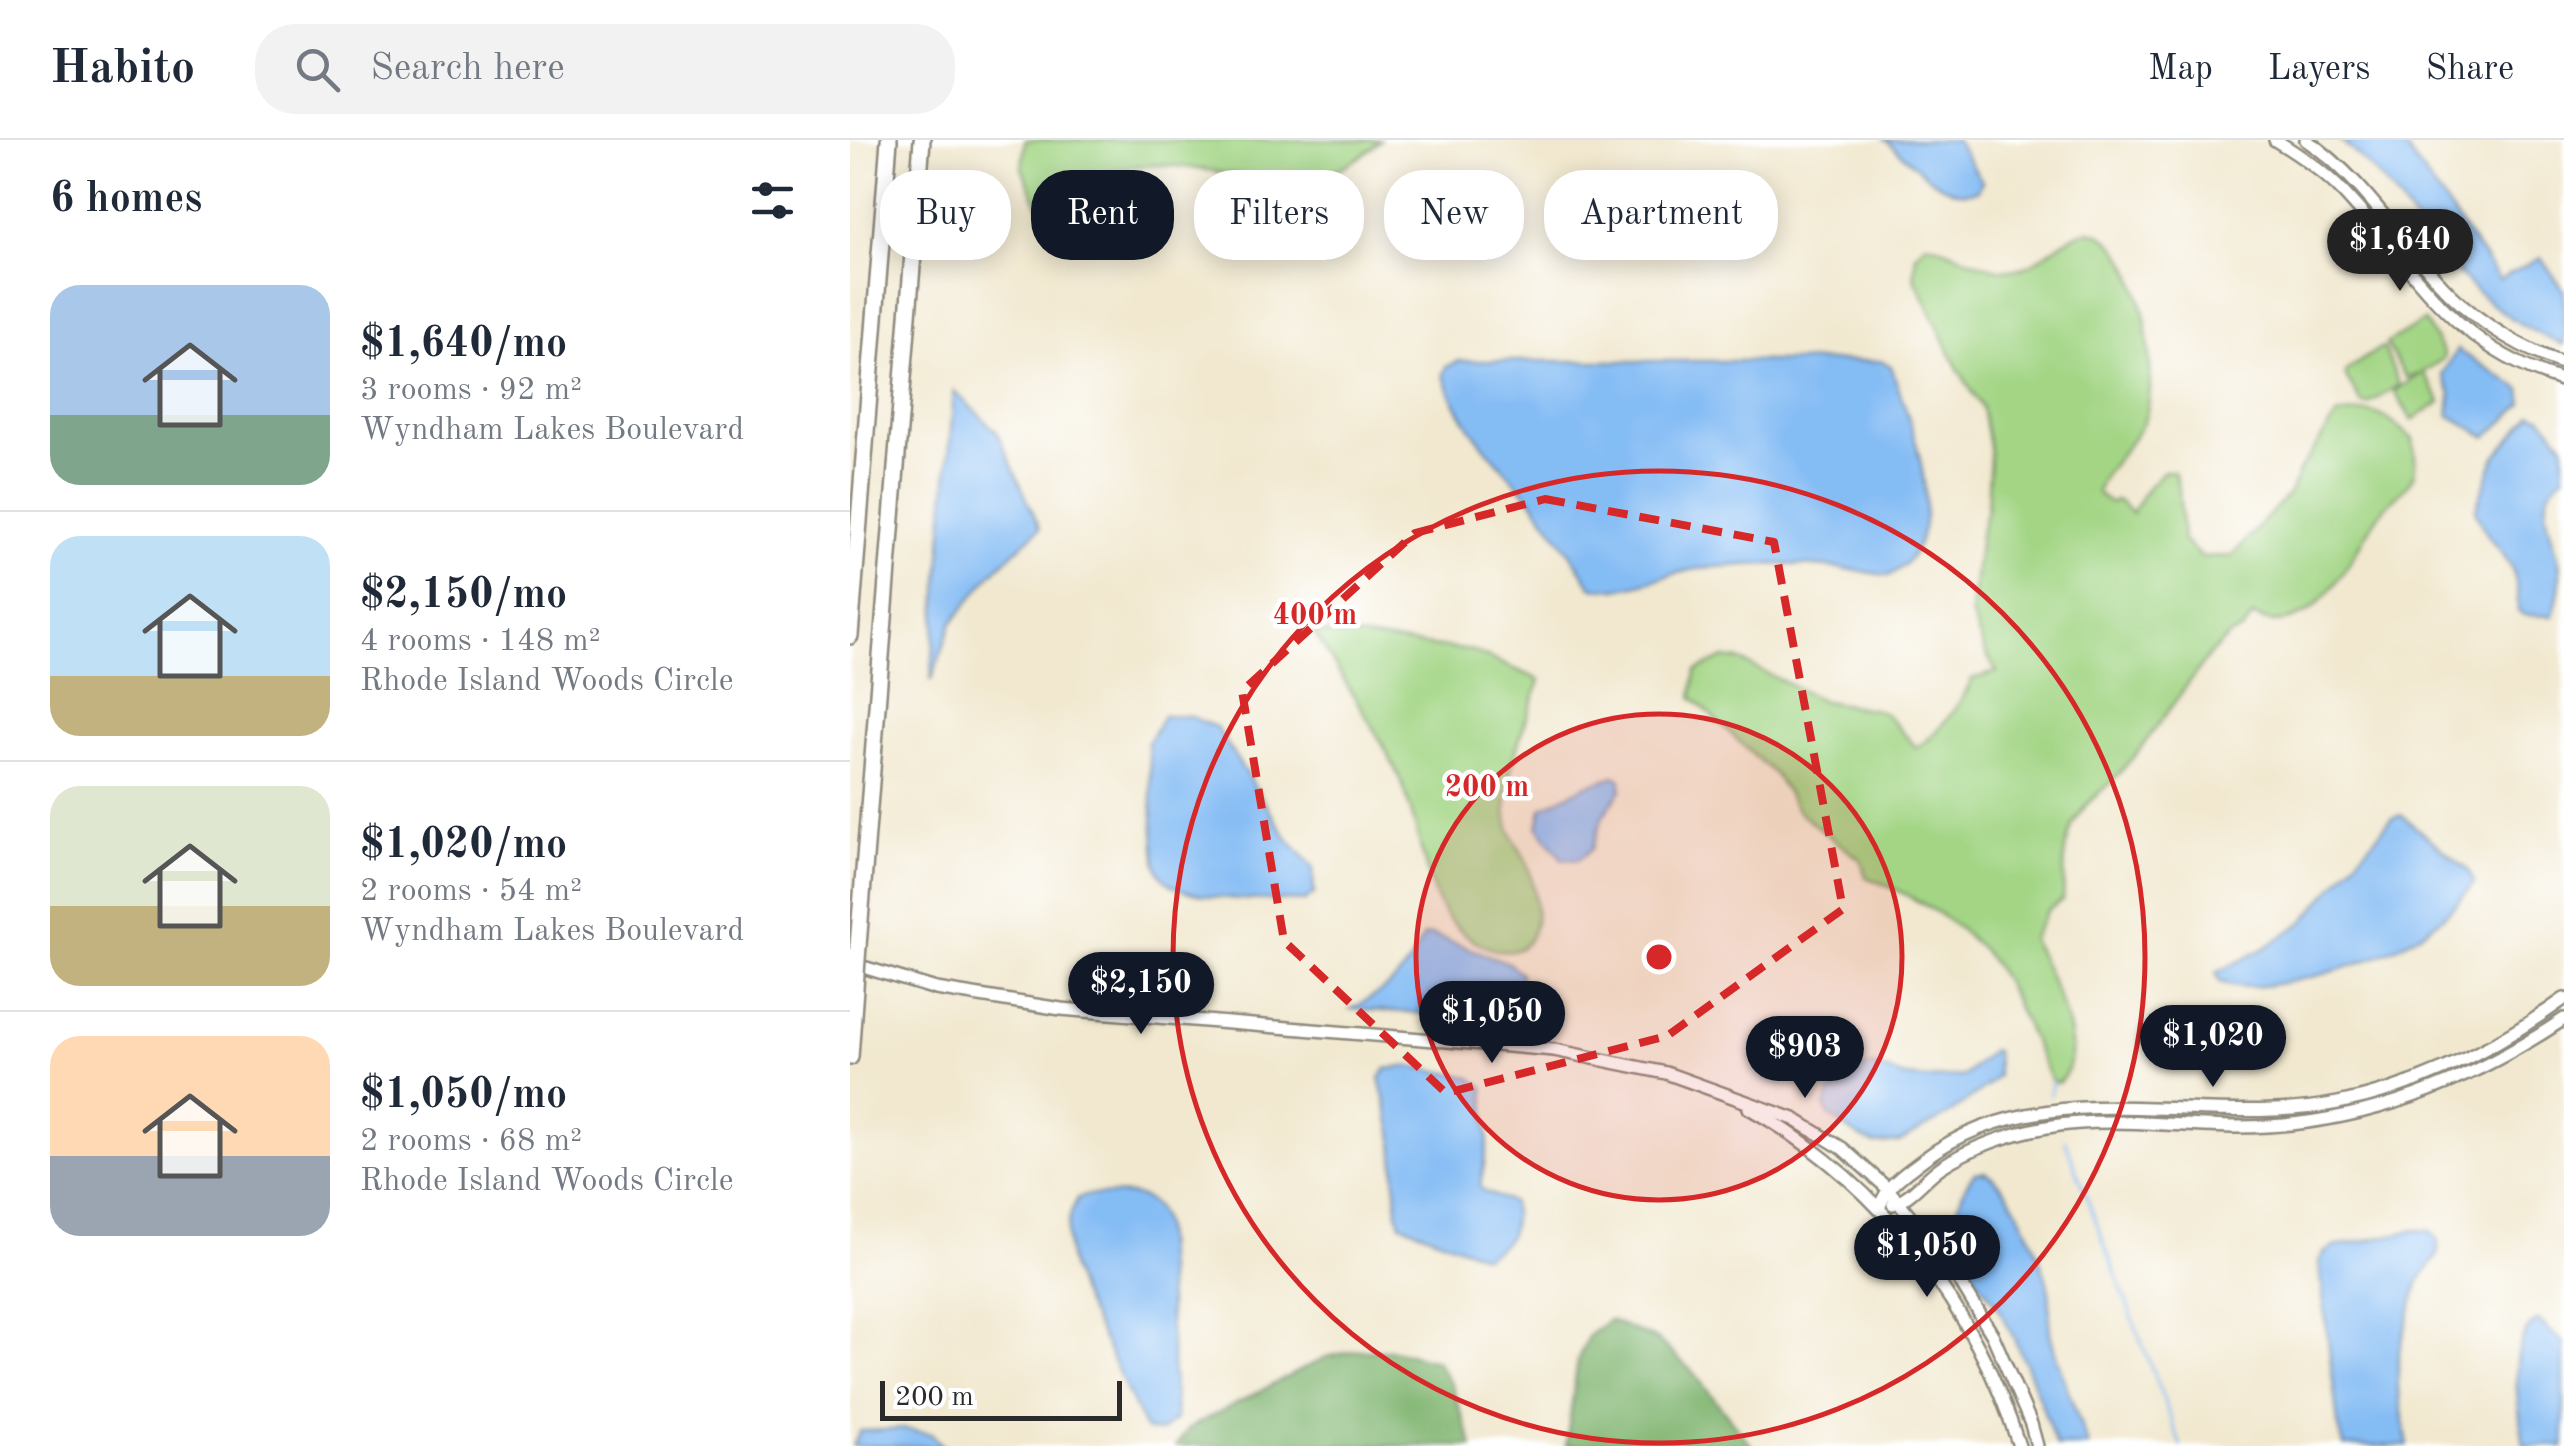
<!DOCTYPE html>
<meta charset="utf-8">
<style>
body{margin:0;font-family:"Old Standard TT",serif;background:#f2f2f3;color:#1f2937;height:100vh;display:flex;flex-direction:column;font-size:38px;white-space:nowrap}
*{box-sizing:border-box;margin:0}
p{font-size:32px;color:#747a83}
.icon{flex:none;width:55px;height:55px;fill:none;stroke:currentColor;stroke-width:2;stroke-linecap:round;stroke-linejoin:round}
.map{position:relative;flex:1;overflow:hidden}
.sheet{display:flex;flex-direction:column;background:#fff;width:850px}
.sheet>*{flex:none}
.guide{position:absolute;left:30px;top:30px;width:950px;height:90px;display:flex;gap:20px}
.scale{position:absolute;left:30px;bottom:25px;width:242px;box-sizing:border-box;padding-left:10px;border:5px solid #2b2b2b;border-top:0;font-size:28px;line-height:35px;white-space:nowrap;color:#2b2b2b;-webkit-text-stroke:8px #fff;paint-order:stroke}
.price{position:absolute;translate:-50% -85px;padding:0 22px;border-radius:35px;background:#111827;color:#fff;font-size:32px;line-height:65px;filter:drop-shadow(0 2px 5px #0008)}
.price::after{content:'';position:absolute;left:50%;top:60px;width:30px;height:22px;margin-left:-15px;background:inherit;clip-path:polygon(0 0,100% 0,50% 100%)}
.price.active{background:#222;color:#fff}
ul{padding:0;list-style:none}
li{display:flex;align-items:center;gap:30px;height:250px;padding:0 50px}
li+li{border-top:2px solid #e0e1e3}
li span{display:grid;place-items:center;flex:none;width:280px;height:200px;border-radius:30px;color:#555}
li>.icon{margin-inline-start:auto}
span .icon{width:120px;height:120px;fill:#fffc;stroke-width:1}
li b{font-size:42px}
h2{display:flex;justify-content:space-between;align-items:center;height:120px;padding:0 50px;font-size:42px}
.pill{padding:0 35px;border-radius:40px;background:#fff;box-shadow:0 5px 25px #0003;font-size:35px;line-height:90px}
.pill.active{background:#111827;color:#fff}
header{display:flex;align-items:center;gap:60px;box-sizing:border-box;height:140px;padding:0 50px;background:#fff;border-bottom:2px solid #e0e1e3}
header strong{font-size:48px}
nav{display:flex;gap:55px;margin-inline-start:auto;font-size:35px}
.search{width:700px;height:90px;background:#f2f2f3;display:flex;align-items:center;gap:25px;box-sizing:border-box;padding:0 35px;border-radius:40px;color:#747a83;font-size:38px}
main{display:flex;flex:1;min-height:0}
.map>svg:first-child{display:block}
.green{fill:#a3d585;stroke:#678058;stroke-width:2.5}
.forest{fill:#82b672;stroke:#56704e;stroke-width:2.5}
.water{fill:#84bcf4;stroke:#587490;stroke-width:2.5}
.lines{fill:none;stroke-linecap:round;stroke-linejoin:round}
.stream{stroke:#84bcf4;stroke-width:2.5}
.minor-casing{stroke:#8e8a7d;stroke-width:16}
.highway-casing{stroke:#8e8a7d;stroke-width:20}
.minor{stroke:#fff;stroke-width:11}
.highway{stroke:#fff;stroke-width:15}
.highway-bridge-casing{stroke:#8e8a7d;stroke-width:20;stroke-linecap:butt}
.highway-bridge{stroke:#fff;stroke-width:15}
.marked{fill:none;stroke:#d62828;stroke-width:8;stroke-dasharray:20 12;stroke-linejoin:round}
.ring{fill:none;stroke:#d62828;stroke-width:5}
.centre{fill:#d62828;stroke:#fff;stroke-width:5}
.ring-label{font-size:30px;text-anchor:middle;font-weight:bold;fill:#d62828;stroke:#fff;stroke-width:9;stroke-linejoin:round;paint-order:stroke}
</style>
<header>
<strong>Habito</strong>
<div class="search"><svg class="icon" aria-label="search" viewBox="0 0 24 24"><circle cx="10" cy="10" r="6"/><path d="M15 15l6 6"/></svg>Search here</div>
<nav><a>Map</a><a>Layers</a><a>Share</a></nav>
</header>
<main>
<section class="sheet">
<h2>6 homes<svg class="icon" aria-label="filters" viewBox="0 0 24 24"><path d="M4 7h16M4 17h16"/><circle cx="9" cy="7" r="2"/><circle cx="15" cy="17" r="2"/></svg></h2>
<ul>
<li><span style="background:linear-gradient(#a9c7e8 65%,#7fa58c 0)"><svg class="icon" aria-label="home" viewBox="0 0 24 24"><path d="M3 11l9-7 9 7M6 9v11h12V9"/></svg></span><div><b>$1,640/mo</b><p>3 rooms · 92 m²</p><p>Wyndham Lakes Boulevard</p></div></li>
<li><span style="background:linear-gradient(#bfe0f5 70%,#c2b280 0)"><svg class="icon" aria-label="home" viewBox="0 0 24 24"><path d="M3 11l9-7 9 7M6 9v11h12V9"/></svg></span><div><b>$2,150/mo</b><p>4 rooms · 148 m²</p><p>Rhode Island Woods Circle</p></div></li>
<li><span style="background:linear-gradient(#dfe7d0 60%,#c2b280 0)"><svg class="icon" aria-label="home" viewBox="0 0 24 24"><path d="M3 11l9-7 9 7M6 9v11h12V9"/></svg></span><div><b>$1,020/mo</b><p>2 rooms · 54 m²</p><p>Wyndham Lakes Boulevard</p></div></li>
<li><span style="background:linear-gradient(#ffd9b3 60%,#9aa5b1 0)"><svg class="icon" aria-label="home" viewBox="0 0 24 24"><path d="M3 11l9-7 9 7M6 9v11h12V9"/></svg></span><div><b>$1,050/mo</b><p>2 rooms · 68 m²</p><p>Rhode Island Woods Circle</p></div></li>
</ul>
</section>
<div class="map">
<svg width="1714" height="1306" viewBox="0 0 1714 1306">
<rect width="100%" height="100%" fill="#fff"/>
<filter id="ink" filterUnits="userSpaceOnUse"><feTurbulence type="fractalNoise" baseFrequency=".01" numOctaves="2"/><feDisplacementMap in="SourceGraphic" scale="20" xChannelSelector="R" yChannelSelector="G"/><feConvolveMatrix kernelMatrix="1 2 1 2 8 2 1 2 1" color-interpolation-filters="sRGB"/></filter>
<filter id="wash" filterUnits="userSpaceOnUse"><feTurbulence type="fractalNoise" baseFrequency=".0048" numOctaves="4" result="noise"/><feDisplacementMap in="SourceGraphic" scale="40" xChannelSelector="R" yChannelSelector="G"/><feGaussianBlur stdDeviation="2.25" result="paint"/><feColorMatrix in="noise" values="0 0 0 0 0 0 0 0 0 0 0 0 0 0 0 0 0 1.4 0 .05"/><feComposite in="paint" operator="in"/></filter>
<g filter="url(#wash)">
<rect width="100%" height="100%" fill="#f1e8cf"/>
<!-- green -->
<g class="green">
<path d="M 175,0 L 530,0 C 442,86 353,0 258,33 C 249,36 237,40 230,46 C 218,58 209,76 199,90 L 172,28 Z"/>
<path d="M 1236,91 C 1294,93 1309,232 1296,275 C 1288,301 1248,333 1247,353 L 1260,363 L 1267,360 L 1282,373 L 1296,349 L 1314,331 L 1324,332 L 1329,349 L 1333,401 L 1351,417 L 1382,416 L 1440,352 L 1451,328 L 1487,276 C 1529,267 1530,273 1563,299 C 1564,311 1568,326 1562,338 C 1555,351 1539,361 1530,373 C 1502,412 1466,506 1403,476 L 1392,491 L 1381,495 L 1359,515 L 1291,608 L 1265,638 L 1236,665 L 1222,685 L 1215,709 L 1213,759 L 1197,771 L 1182,799 C 1197,836 1244,910 1208,943 L 1202,942 C 1185,909 1161,844 1138,817 C 1107,780 1060,754 1016,737 L 1011,720 L 949,673 L 926,636 L 842,557 L 846,531 L 874,518 L 889,520 L 973,561 L 1027,570 L 1038,576 L 1066,607 C 1083,601 1116,557 1122,539 L 1147,532 L 1135,512 L 1121,473 L 1130,395 L 1137,369 L 1140,313 L 1132,268 L 1107,227 L 1064,136 L 1066,114 L 1076,103 C 1106,109 1144,139 1174,127 C 1197,117 1212,98 1236,91 Z"/>
<polygon points="1574,181 1594,214 1593,219 1573,232 1591,262 1562,280 1544,251 1571,234 1556,238 1536,204"/>
<polygon points="1530,208 1534,208 1549,245 1518,264 1512,264 1496,237 1496,231"/>
<path d="M 464,492 L 623,511 L 690,540 C 677,581 647,645 659,687 C 662,699 671,710 676,721 C 683,739 687,763 685,781 C 677,841 608,799 591,768 C 572,732 567,675 549,637 C 528,590 491,537 464,492 Z"/>
</g>
<!-- forest -->
<g class="forest">
<polygon points="759,1180 808,1200 842,1231 902,1306 716,1306 728,1219 738,1196"/>
<polygon points="510,1210 543,1210 586,1221 601,1244 623,1306 326,1306 339,1288 476,1217"/>
</g>
<!-- water -->
<g class="water">
<path d="M 1035,0 L 1106,0 L 1132,41 L 1128,50 C 1095,64 1060,18 1035,0 Z"/>
<path d="M 1489,0 L 1550,0 L 1649,139 L 1691,118 L 1714,150 L 1714,205 C 1672,190 1631,159 1601,126 C 1563,85 1535,34 1489,0 Z"/>
<polygon points="1607,210 1671,249 1673,264 1637,297 1599,275 1601,254 1592,234"/>
<path d="M 609,221 L 1032,221 L 1041,226 C 1060,283 1109,397 1039,436 C 975,423 912,421 847,429 C 806,435 784,453 742,447 C 724,418 704,389 683,362 C 647,319 612,290 593,234 L 596,227 Z"/>
<polygon points="104,251 147,292 190,388 141,434 102,483 81,541"/>
<path d="M 1682,274 L 1691,276 L 1714,304 L 1714,336 C 1681,359 1703,391 1709,422 C 1712,440 1708,458 1703,476 L 1674,475 L 1668,471 C 1669,409 1643,417 1625,370 L 1646,316 Z"/>
<path d="M 313,576 L 339,576 L 366,587 L 438,699 L 463,727 L 464,754 L 455,761 C 423,759 333,764 313,737 C 309,733 308,727 306,722 L 298,603 Z"/>
<polygon points="764,636 771,639 771,650 753,676 742,709 728,720 712,719 688,687 692,668 735,646"/>
<path d="M 1551,675 L 1618,730 L 1624,743 C 1582,800 1515,826 1448,840 C 1422,845 1397,851 1370,842 L 1366,833 L 1415,808 L 1453,782 L 1542,678 Z"/>
<path d="M 583,795 L 657,822 L 671,833 L 667,879 L 501,869 C 540,848 555,838 573,796 Z"/>
<polygon points="1142,910 1146,912 1147,936 1138,945 1101,973 1049,1002 1025,1004 1009,997 979,976 975,966 980,953 1014,928 1024,926 1055,937 1079,939 1114,936"/>
<path d="M 561,926 L 620,937 L 634,947 L 638,1001 L 630,1047 C 637,1056 652,1056 662,1063 C 666,1092 660,1103 634,1116 L 551,1084 L 547,1071 L 543,992 L 530,938 L 536,929 Z"/>
<path d="M 1134,1032 C 1163,1044 1193,1120 1199,1151 C 1202,1166 1197,1182 1201,1197 C 1210,1233 1226,1270 1238,1306 L 1206,1306 C 1190,1258 1174,1215 1150,1171 C 1138,1150 1115,1129 1108,1106 C 1101,1084 1110,1050 1124,1033 Z"/>
<path d="M 238,1055 C 272,1056 304,1045 313,1086 L 326,1279 L 310,1292 L 296,1290 C 282,1265 272,1238 259,1212 C 237,1167 198,1108 228,1058 Z"/>
<polygon points="1566,1090 1580,1091 1588,1099 1588,1115 1569,1141 1548,1215 1548,1248 1558,1306 1494,1306 1488,1284 1469,1122 1474,1113 1484,1107"/>
<path d="M 1688,1180 L 1714,1203 L 1714,1306 L 1674,1306 C 1670,1272 1653,1202 1688,1180 Z"/>
<polygon points="56,1289 82,1294 93,1306 3,1306 10,1291"/>
</g>
<g class="lines">
<!-- stream -->
<g class="stream">
<polyline points="1200,955 1202,942"/>
<polyline points="1215,1000 1331,1306"/>
</g>
</g>
</g>
<g filter="url(#ink)">
<g class="lines">
<defs>
<g id="minor">
<path d="M 1425,0 C 1450,15 1473,31 1493,52 C 1567,131 1601,207 1714,241"/>
<path d="M 1456,0 C 1510,36 1544,92 1587,140 C 1622,179 1665,206 1714,224"/>
<polyline points="3,824 86,849 211,869 704,910 816,933 944,979 992,1008 1037,1048 1099,1123 1143,1196 1181,1284 1187,1306"/>
<path d="M 899,968 C 1029,1041 1124,1164 1169,1306"/>
<path d="M 1043,1064 C 1062,1057 1075,1038 1091,1027 C 1121,1007 1162,993 1197,987 C 1259,976 1325,987 1387,987 C 1507,987 1616,945 1714,879"/>
<path d="M 1029,1068 C 1039,1042 1052,1036 1074,1019 C 1195,929 1351,990 1488,963 C 1569,947 1647,907 1714,859"/>
</g>
<g id="highway">
<polyline points="0,496 39,0"/>
<polyline points="8,806 72,0"/>
<polyline points="0,917 5,848"/>
</g>
</defs>
<!-- minor casing -->
<use href="#minor" class="minor-casing"/>
<!-- highway casing -->
<use href="#highway" class="highway-casing"/>
<!-- minor -->
<use href="#minor" class="minor"/>
<!-- highway -->
<use href="#highway" class="highway"/>
<defs>
<polyline id="highway-bridge" points="5,848 8,806"/>
</defs>
<!-- highway-bridge casing -->
<use href="#highway-bridge" class="highway-bridge-casing"/>
<!-- highway-bridge -->
<use href="#highway-bridge" class="highway-bridge"/>
</g>
</g>
<!-- marked area -->
<path class="marked" d="M 695,359 L 924,402 L 993,769 L 817,896 L 596,953 L 434,801 L 392,551 L 565,393 Z"/>
<!-- distance rings -->
<circle cx="809" cy="817" r="243" fill="#d62828" fill-opacity=".12"/>
<g class="ring">
<circle cx="809" cy="817" r="243"/>
<circle cx="809" cy="817" r="486"/>
</g>
<circle cx="809" cy="817" r="15" class="centre"/>
<g class="ring-label">
<text x="465" y="484">400 m</text>
<text x="637" y="656">200 m</text>
</g>
</svg>
<div class="scale">200 m</div>
<b class="price active" style="left:1550px;top:154px">$1,640</b>
<b class="price" style="left:291px;top:897px">$2,150</b>
<b class="price" style="left:642px;top:926px">$1,050</b>
<b class="price" style="left:1363px;top:950px">$1,020</b>
<b class="price" style="left:955px;top:961px">$903</b>
<b class="price" style="left:1077px;top:1160px">$1,050</b>
<div class="guide">
<a class="pill">Buy</a>
<a class="pill active">Rent</a>
<a class="pill">Filters</a>
<a class="pill">New</a>
<a class="pill">Apartment</a>
</div>
</div>
</main>
